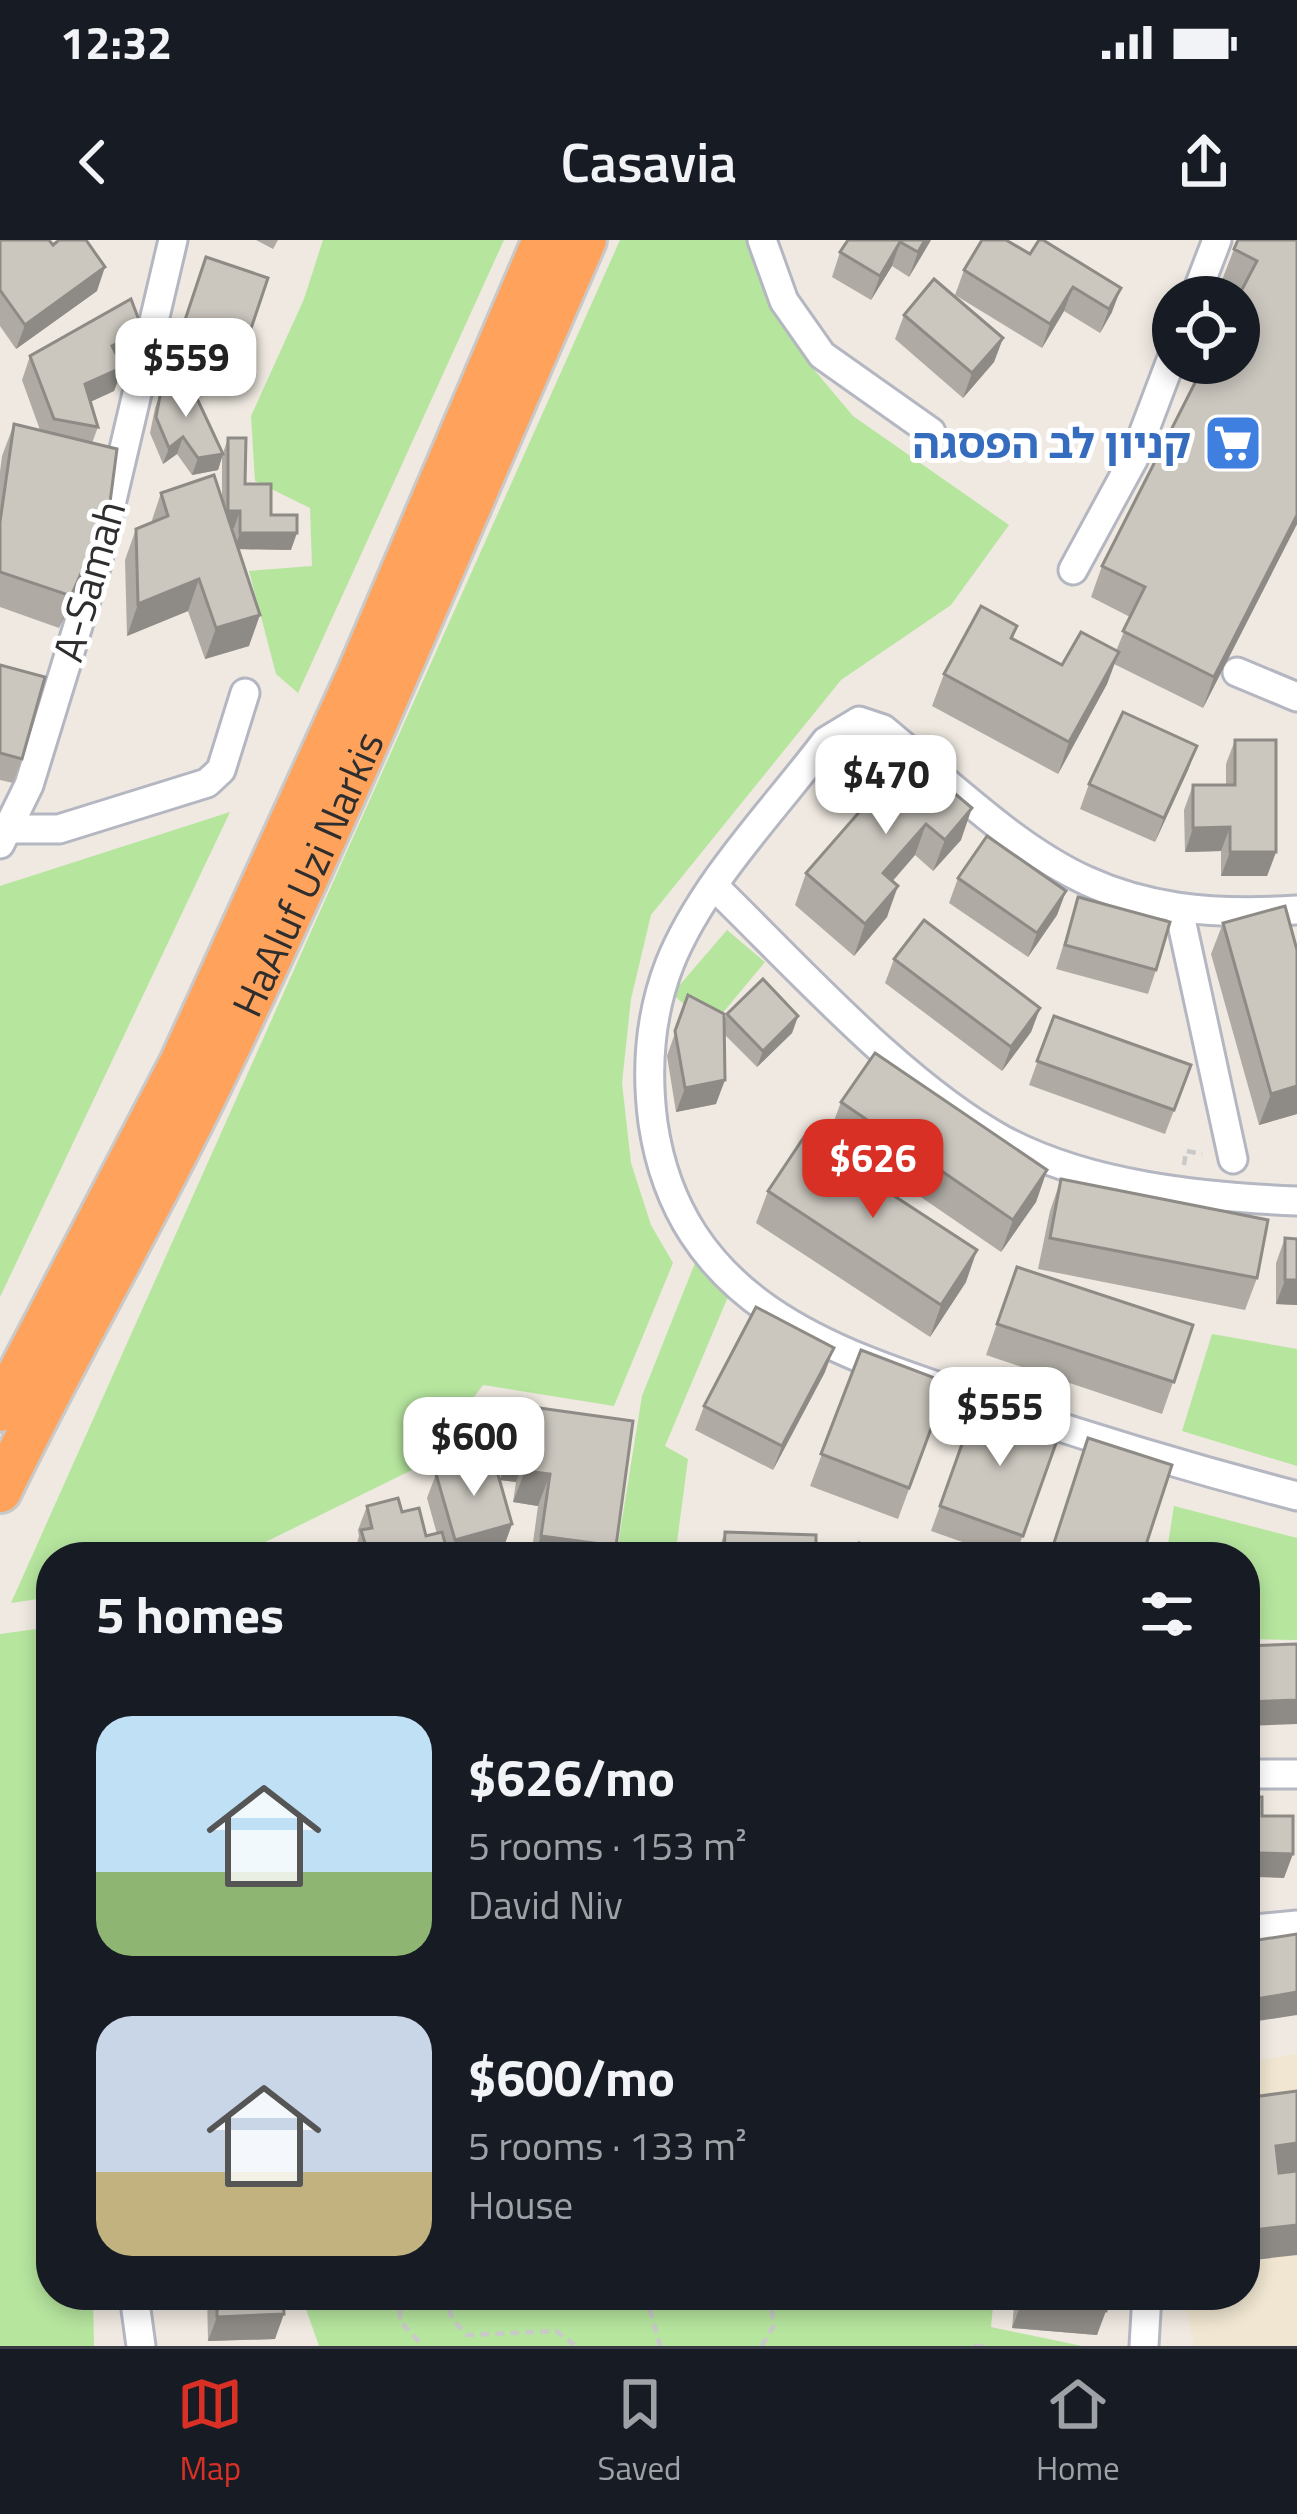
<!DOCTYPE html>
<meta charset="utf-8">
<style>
body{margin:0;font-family:"Titillium Web","Noto Sans Hebrew",sans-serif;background:#20242c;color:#f1f3f6;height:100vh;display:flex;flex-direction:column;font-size:45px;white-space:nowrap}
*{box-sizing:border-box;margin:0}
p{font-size:39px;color:#9ea1a6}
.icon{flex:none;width:66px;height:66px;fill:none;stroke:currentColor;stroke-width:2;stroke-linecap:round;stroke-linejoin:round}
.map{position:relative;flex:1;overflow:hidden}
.sheet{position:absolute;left:36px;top:1302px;width:1224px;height:768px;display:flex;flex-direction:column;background:#171b24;border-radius:48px;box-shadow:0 6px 18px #0003}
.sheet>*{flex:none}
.fabs{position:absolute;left:1152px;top:36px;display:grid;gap:24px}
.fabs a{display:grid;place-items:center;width:108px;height:108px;border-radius:50%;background:#171b24;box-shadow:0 6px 18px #0003;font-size:60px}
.price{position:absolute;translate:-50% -102px;padding:0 27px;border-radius:24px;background:#fff;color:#222;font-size:39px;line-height:78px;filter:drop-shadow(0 3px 6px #0008)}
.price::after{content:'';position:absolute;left:50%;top:72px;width:36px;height:27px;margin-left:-18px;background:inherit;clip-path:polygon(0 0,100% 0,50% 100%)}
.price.active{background:#d93025;color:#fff}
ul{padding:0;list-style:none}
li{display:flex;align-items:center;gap:36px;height:300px;padding:0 60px}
li span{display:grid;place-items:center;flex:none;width:336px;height:240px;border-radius:36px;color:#555}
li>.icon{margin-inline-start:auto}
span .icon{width:144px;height:144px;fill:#fffc;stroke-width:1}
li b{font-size:51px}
h2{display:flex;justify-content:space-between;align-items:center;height:144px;padding:0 60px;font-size:51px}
.status{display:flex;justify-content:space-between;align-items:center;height:84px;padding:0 60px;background:#171b24;direction:ltr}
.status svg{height:33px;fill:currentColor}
header{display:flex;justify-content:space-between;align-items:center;height:156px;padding:0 60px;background:#171b24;font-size:54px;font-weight:600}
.dock{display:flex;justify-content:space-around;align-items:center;height:168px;border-top:3px solid #363941;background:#171b24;font-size:33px;color:#9ea1a6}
.dock a{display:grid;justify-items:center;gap:6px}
.dock .active{color:#d93025}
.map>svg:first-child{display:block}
.education{fill:#f0e6d1}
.green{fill:#b6e59e}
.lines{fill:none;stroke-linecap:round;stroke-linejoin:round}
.minor-casing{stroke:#b4b7c1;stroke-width:33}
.highway-casing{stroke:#c9c9c9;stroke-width:48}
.path{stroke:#c9c9c9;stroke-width:4.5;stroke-dasharray:9 6;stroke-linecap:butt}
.minor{stroke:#fff;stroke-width:27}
.highway{stroke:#ffa35c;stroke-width:42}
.wall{fill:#afaba4}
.shaded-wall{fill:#8e8b86}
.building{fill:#cbc7bf;stroke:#8e8b86;stroke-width:3}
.labels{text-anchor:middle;stroke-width:10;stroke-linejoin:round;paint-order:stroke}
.shop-label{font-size:42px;font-weight:bold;fill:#366cbe;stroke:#fff;text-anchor:end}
.street-label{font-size:42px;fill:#2e2e2e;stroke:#fff}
</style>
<div class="status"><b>12:32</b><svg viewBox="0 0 49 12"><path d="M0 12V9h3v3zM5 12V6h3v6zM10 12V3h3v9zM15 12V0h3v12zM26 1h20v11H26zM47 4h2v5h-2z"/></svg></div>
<header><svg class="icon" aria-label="back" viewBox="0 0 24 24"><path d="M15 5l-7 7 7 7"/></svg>Casavia<svg class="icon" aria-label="share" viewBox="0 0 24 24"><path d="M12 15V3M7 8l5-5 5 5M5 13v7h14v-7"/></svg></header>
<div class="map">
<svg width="1297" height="2106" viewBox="0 0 1297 2106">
<rect width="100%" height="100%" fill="#efe9e1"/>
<!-- education -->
<polygon class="education" points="1297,1814 1297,2106 1194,2106 1183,2055 1245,2055 1245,1822"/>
<!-- green -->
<g class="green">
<polygon points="323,0 504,0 298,453 276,434 249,331 312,326 310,268 255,241 251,176 304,59"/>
<polygon points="620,0 752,0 811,126 853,176 1009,285 951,365 841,440 651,675 631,759 622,843 631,923 651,985 673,1023 614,1166 483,1145 424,1224 235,1317 51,1317 51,1357 11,1363"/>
<polygon points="230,572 0,1057 0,646"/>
<polygon points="727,690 765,722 711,787 672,754"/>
<polygon points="695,1023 730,1052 665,1206 688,1219 675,1317 616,1317 642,1156"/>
<polygon points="1212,1094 1297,1109 1297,1226 1182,1191"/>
<polygon points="1174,1266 1297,1298 1297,1400 1245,1399 1245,1317 1166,1317"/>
<polygon points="51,1387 51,2055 93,2055 94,2106 0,2106 0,1394"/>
<polygon points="301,2055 994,2055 991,2087 1082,2106 319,2106"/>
</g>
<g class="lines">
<defs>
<g id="minor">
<polyline points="762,0 784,61 822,115 931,192"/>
<polyline points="1195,57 1217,0"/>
<polyline points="1073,330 1134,218 1173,115"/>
<polyline points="1237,432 1297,457"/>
<polyline points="11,589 59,589 207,543 221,530 245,453"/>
<polyline points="0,604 29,545 97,324 173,0"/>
<path d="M 715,647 C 797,727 905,847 1003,900 C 1089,946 1202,957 1297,961"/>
<polyline points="1179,670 1233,919"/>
<path d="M 1297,670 C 1088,684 1032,613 883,489 L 859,481 L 826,501 C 774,570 703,642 670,723 C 650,774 646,830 653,883 C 681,1073 847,1116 1002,1168 C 1100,1201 1197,1230 1297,1256"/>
<polyline points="1245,1534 1297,1534"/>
<polyline points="1245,1690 1297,1685"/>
<polyline points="134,2055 141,2106"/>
<polyline points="1144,2106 1147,2055"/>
</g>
<g id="highway">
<polyline points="0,1170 181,823 358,435 544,0"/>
<path id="s1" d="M 0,1251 C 67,1112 146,979 213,839 C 346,564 462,280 585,0"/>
</g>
</defs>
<!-- minor casing -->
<use href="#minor" class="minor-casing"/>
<!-- highway casing -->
<use href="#highway" class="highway-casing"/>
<!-- path -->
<g class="path">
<polyline points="1184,925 1186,911 1202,914"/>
<polyline points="400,2055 400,2081 423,2106"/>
<polyline points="446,2055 452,2079 467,2095 556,2091 576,2106"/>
<polyline points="646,2055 660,2106"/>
<polyline points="762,2106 773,2087 771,2055"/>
<polyline points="974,2106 986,2106"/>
</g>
<!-- minor -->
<use href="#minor" class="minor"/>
<!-- highway -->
<use href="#highway" class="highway"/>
</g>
<!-- wall -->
<g class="wall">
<polygon points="0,0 97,51 16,109 0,86"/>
<polygon points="256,0 278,0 273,9"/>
<polygon points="848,0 931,0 909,37 892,26 871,60 832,37 840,12"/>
<polygon points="1006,0 1112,72 1100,93 1064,71 1042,108 955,55 964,30"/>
<polygon points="1297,0 1297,284 1203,468 1114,424 1107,444 1058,534 932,466 944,434 1017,386 1013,399 1062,425 1116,411 1130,377 1091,357 1102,326 1242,50 1222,40 1234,9"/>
<polygon points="206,17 240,121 231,146 169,125"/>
<polygon points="904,75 1003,98 994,122 963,158 895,99"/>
<polygon points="135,115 121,122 123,127 114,151 90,162 98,187 92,203 109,270 98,302 59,388 0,367 0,232 2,216 14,184 40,190 22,140 30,116"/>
<polygon points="161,151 223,213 228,198 245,244 271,275 291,310 239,309 249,406 205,419 188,371 127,396 125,320 136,289 151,283 161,253 222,259 222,217 218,230 192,235 177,214 163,224 150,193 155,168"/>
<polygon points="0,425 22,519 13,543 0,540"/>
<polygon points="1235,500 1276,612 1267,636 1221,636 1221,611 1185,612 1184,570 1193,545 1226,545 1226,524"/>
<polygon points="1197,506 1188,530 1155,602 1080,569 1089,544"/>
<polygon points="909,515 961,600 933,631 915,615 893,641 887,677 854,716 795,665 806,633"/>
<polygon points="958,638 1066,651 1057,675 1028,717 949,663"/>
<polygon points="1078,657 1156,730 1148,754 1056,729"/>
<polygon points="1223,683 1297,874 1259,885 1211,714"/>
<polygon points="894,719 1040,768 1031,792 1002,831 885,743"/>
<polygon points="688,755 724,781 727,774 798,776 792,793 757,827 724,794 716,864 676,872 667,816"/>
<polygon points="1054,776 1191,825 1165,894 1029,845"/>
<polygon points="841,862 1047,930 1036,962 1001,1012 829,894"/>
<polygon points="1061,939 1257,1038 1245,1070 1038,1029 1050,971"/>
<polygon points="768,951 966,1042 930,1097 756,983"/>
<polygon points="1285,998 1297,999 1297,1065 1276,1064 1276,1023"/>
<polygon points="1017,1027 1193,1085 1162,1174 986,1115"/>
<polygon points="861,1110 948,1143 898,1279 810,1246"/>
<polygon points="825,1132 773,1230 695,1190 704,1166"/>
<polygon points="977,1162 1060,1192 1015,1317 1005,1317 931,1291"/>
<polygon points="518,1165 612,1317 531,1317 538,1266 513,1262 516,1242 500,1240 506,1197"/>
<polygon points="1088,1198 1142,1317 1049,1317"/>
<polygon points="436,1234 512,1284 503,1309 473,1317 353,1317 359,1296 358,1290 367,1266 402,1272 426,1296 437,1294 427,1258"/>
<polygon points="725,1292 816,1317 716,1317"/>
<polygon points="207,2055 283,2055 275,2099 208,2101"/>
<polygon points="1015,2055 1107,2055 1097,2095 1012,2088"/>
</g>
<!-- shaded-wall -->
<g class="shaded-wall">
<polygon points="925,0 931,0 909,37 918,12"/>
<polygon points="900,2 892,26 871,60 880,36"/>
<polygon points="105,27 97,51 16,109 25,85"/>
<polygon points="1073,47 1064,71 1042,108 1050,84"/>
<polygon points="1121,48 1112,72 1100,93 1109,69"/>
<polygon points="143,91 135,115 104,130 112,106"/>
<polygon points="1003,98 994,122 963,158 972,133"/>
<polygon points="123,127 114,151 77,168 85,144"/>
<polygon points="183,197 177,214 163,224 169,208"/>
<polygon points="223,214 218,230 192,235 198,218"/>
<polygon points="109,270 98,302 59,388 71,356"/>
<polygon points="228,271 240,271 234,288 222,288"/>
<polygon points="1297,275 1297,284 1203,468 1214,437"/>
<polygon points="240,293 297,293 291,310 234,309"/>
<polygon points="199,339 188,371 127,396 138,364"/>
<polygon points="260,375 249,406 205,419 216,388"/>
<polygon points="1119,412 1107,444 1058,534 1069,502"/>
<polygon points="1197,506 1188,530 1155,602 1164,578"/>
<polygon points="972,568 961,600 933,631 945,600"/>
<polygon points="926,584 915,615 872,664 883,633"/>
<polygon points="1230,587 1221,611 1185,612 1193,588"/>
<polygon points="1230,612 1276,612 1267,636 1221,636"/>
<polygon points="898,646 887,677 854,716 865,684"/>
<polygon points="1066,651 1057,675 1028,717 1037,693"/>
<polygon points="1040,768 1031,792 1002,831 1011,807"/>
<polygon points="798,776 792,793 757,827 763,811"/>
<polygon points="725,840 716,864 676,872 685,848"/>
<polygon points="1297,846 1297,874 1259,885 1271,854"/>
<polygon points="1047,930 1036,962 1001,1012 1013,980"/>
<polygon points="977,1010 966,1042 930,1097 941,1065"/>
<polygon points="1285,1040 1297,1040 1297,1065 1276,1064"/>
<polygon points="834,1108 825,1132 773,1230 782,1206"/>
<polygon points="512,1208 527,1210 516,1242 500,1240"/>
<polygon points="525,1231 550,1234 538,1266 513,1262"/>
<polygon points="512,1284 503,1309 473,1317 449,1317 455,1300"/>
<polygon points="541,1296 616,1306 612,1317 533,1317"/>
<polygon points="1297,1460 1297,1484 1245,1486 1245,1462"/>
<polygon points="1260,1613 1293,1614 1284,1638 1256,1637 1251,1651 1245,1651 1245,1626"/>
<polygon points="1297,1752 1297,1775 1245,1783 1245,1761"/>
<polygon points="1297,1903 1297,1933 1264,1937 1276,1906"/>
<polygon points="1297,1985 1297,2015 1245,2021 1245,1991"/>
<polygon points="1021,2064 1106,2071 1097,2095 1012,2088"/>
<polygon points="284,2074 275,2099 208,2101 217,2077"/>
</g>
<!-- building -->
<g class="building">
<polygon points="0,0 49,0 53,5 59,0 86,0 105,27 25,85 0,50"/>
<polygon points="848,0 925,0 918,12 900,2 880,36 840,12"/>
<polygon points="982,0 1006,0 1030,14 1039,0 1043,0 1121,48 1109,69 1073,47 1050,84 964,30"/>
<polygon points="1238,0 1297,0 1297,275 1214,437 1123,391 1145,347 1102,326 1205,123 1239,123 1238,57 1257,21 1234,9"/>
<polygon points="206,17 268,38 240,121 178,101"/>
<polygon points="934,39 1003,98 972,133 904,75"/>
<polygon points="131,59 143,91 112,106 123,127 85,144 98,187 54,179 30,116"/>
<polygon points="187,137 223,214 198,218 183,197 169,208 156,177 161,151"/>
<polygon points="14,184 117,209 109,270 71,356 0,332 0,282"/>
<polygon points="228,198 246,198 245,244 271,244 271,275 297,275 297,293 240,293 240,271 228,271"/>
<polygon points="214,235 260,375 216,388 199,339 138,364 136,289 168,276 161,253"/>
<polygon points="981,366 1017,386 1011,398 1062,425 1081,392 1119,412 1069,502 944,434"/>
<polygon points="0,425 45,437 22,519 0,513"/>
<polygon points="1123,472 1197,506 1164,578 1089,544"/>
<polygon points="1235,500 1276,500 1276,612 1230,612 1230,587 1193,588 1193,545 1235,545"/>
<polygon points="909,515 972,568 945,600 926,584 883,633 898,646 865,684 806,633"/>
<polygon points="987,596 1066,651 1037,693 958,638"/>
<polygon points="1078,657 1170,682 1156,730 1065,705"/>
<polygon points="1285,666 1297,710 1297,846 1271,854 1223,683"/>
<polygon points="924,680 1040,768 1011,807 894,719"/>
<polygon points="763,739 798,776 763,811 727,774"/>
<polygon points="688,755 724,774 725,840 685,848 675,791"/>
<polygon points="1054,776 1191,825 1174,870 1037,821"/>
<polygon points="875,813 1047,930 1013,980 841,862"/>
<polygon points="804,897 977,1010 941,1065 768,951"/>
<polygon points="1061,939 1268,980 1257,1038 1050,998"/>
<polygon points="1285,998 1297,999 1297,1040 1285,1040"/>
<polygon points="1017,1027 1193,1085 1174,1142 997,1084"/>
<polygon points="756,1067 834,1108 782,1206 704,1166"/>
<polygon points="861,1110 948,1143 909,1248 821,1214"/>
<polygon points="977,1162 1060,1192 1023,1296 940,1266"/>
<polygon points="518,1165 633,1181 616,1306 541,1296 550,1234 525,1231 527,1210 512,1208"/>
<polygon points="1088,1198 1172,1225 1142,1317 1086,1317 1053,1306"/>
<polygon points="493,1217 512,1284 455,1300 436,1234"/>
<polygon points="398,1258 402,1272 419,1268 426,1296 442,1292 449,1317 369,1317 361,1290 372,1288 367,1266"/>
<polygon points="725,1292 816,1295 816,1317 724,1317"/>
<polygon points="859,1303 906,1317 855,1317"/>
<polygon points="1297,1404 1297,1460 1245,1462 1245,1406"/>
<polygon points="1245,1557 1262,1557 1262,1576 1293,1576 1293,1614 1260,1613 1260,1626 1245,1626"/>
<polygon points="1297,1694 1297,1752 1245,1761 1245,1702"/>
<polygon points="1297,1851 1297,1903 1276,1906 1279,1933 1297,1931 1297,1985 1245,1991 1245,1858"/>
<polygon points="217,2055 283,2055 284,2074 217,2077"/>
<polygon points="1022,2055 1107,2055 1106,2071 1021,2064"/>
</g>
<!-- icons -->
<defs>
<symbol id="supermarket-square" viewBox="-11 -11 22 22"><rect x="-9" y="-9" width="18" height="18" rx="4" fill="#3f7fe0" stroke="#fff"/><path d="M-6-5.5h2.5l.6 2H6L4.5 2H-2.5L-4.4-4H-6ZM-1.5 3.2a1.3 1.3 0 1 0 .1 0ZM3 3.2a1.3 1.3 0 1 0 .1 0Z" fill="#fff"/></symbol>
</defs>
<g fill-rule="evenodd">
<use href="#supermarket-square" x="1200" y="170" width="66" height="66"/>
</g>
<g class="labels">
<!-- shop labels -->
<g class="shop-label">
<text x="1191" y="218">קניון לב הפסגה</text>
</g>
<!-- street labels -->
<g class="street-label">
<text transform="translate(89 341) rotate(-74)" y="15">A-Samah</text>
<text dy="15" stroke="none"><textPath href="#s1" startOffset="690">HaAluf Uzi Narkis</textPath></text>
</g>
</g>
</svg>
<div class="fabs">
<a><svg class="icon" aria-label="locate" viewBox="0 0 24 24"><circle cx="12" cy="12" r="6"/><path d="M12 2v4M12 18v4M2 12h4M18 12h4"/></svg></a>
</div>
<b class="price" style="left:186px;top:180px">$559</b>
<b class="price" style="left:886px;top:597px">$470</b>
<b class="price active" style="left:873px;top:981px">$626</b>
<b class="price" style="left:1000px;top:1229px">$555</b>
<b class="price" style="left:474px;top:1259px">$600</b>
<section class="sheet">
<h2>5 homes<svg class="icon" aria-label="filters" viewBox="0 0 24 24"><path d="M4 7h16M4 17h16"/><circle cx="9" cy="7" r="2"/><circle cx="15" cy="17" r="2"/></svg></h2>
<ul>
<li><span style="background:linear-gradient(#bfe0f5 65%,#8fb573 0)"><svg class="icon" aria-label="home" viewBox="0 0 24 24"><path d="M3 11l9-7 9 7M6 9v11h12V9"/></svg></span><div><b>$626/mo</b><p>5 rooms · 153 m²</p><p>David Niv</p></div></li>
<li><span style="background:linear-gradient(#c9d6e8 65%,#c2b280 0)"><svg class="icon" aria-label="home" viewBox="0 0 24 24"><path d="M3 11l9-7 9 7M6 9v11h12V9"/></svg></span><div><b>$600/mo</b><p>5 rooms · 133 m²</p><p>House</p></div></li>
</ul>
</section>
</div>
<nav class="dock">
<a class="active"><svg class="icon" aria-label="map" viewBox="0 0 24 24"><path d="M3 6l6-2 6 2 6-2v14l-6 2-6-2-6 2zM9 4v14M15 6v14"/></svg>Map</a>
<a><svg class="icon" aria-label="saved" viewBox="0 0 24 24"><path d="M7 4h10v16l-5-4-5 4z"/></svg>Saved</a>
<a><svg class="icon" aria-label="home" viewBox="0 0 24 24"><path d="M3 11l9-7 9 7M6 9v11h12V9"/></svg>Home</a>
</nav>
